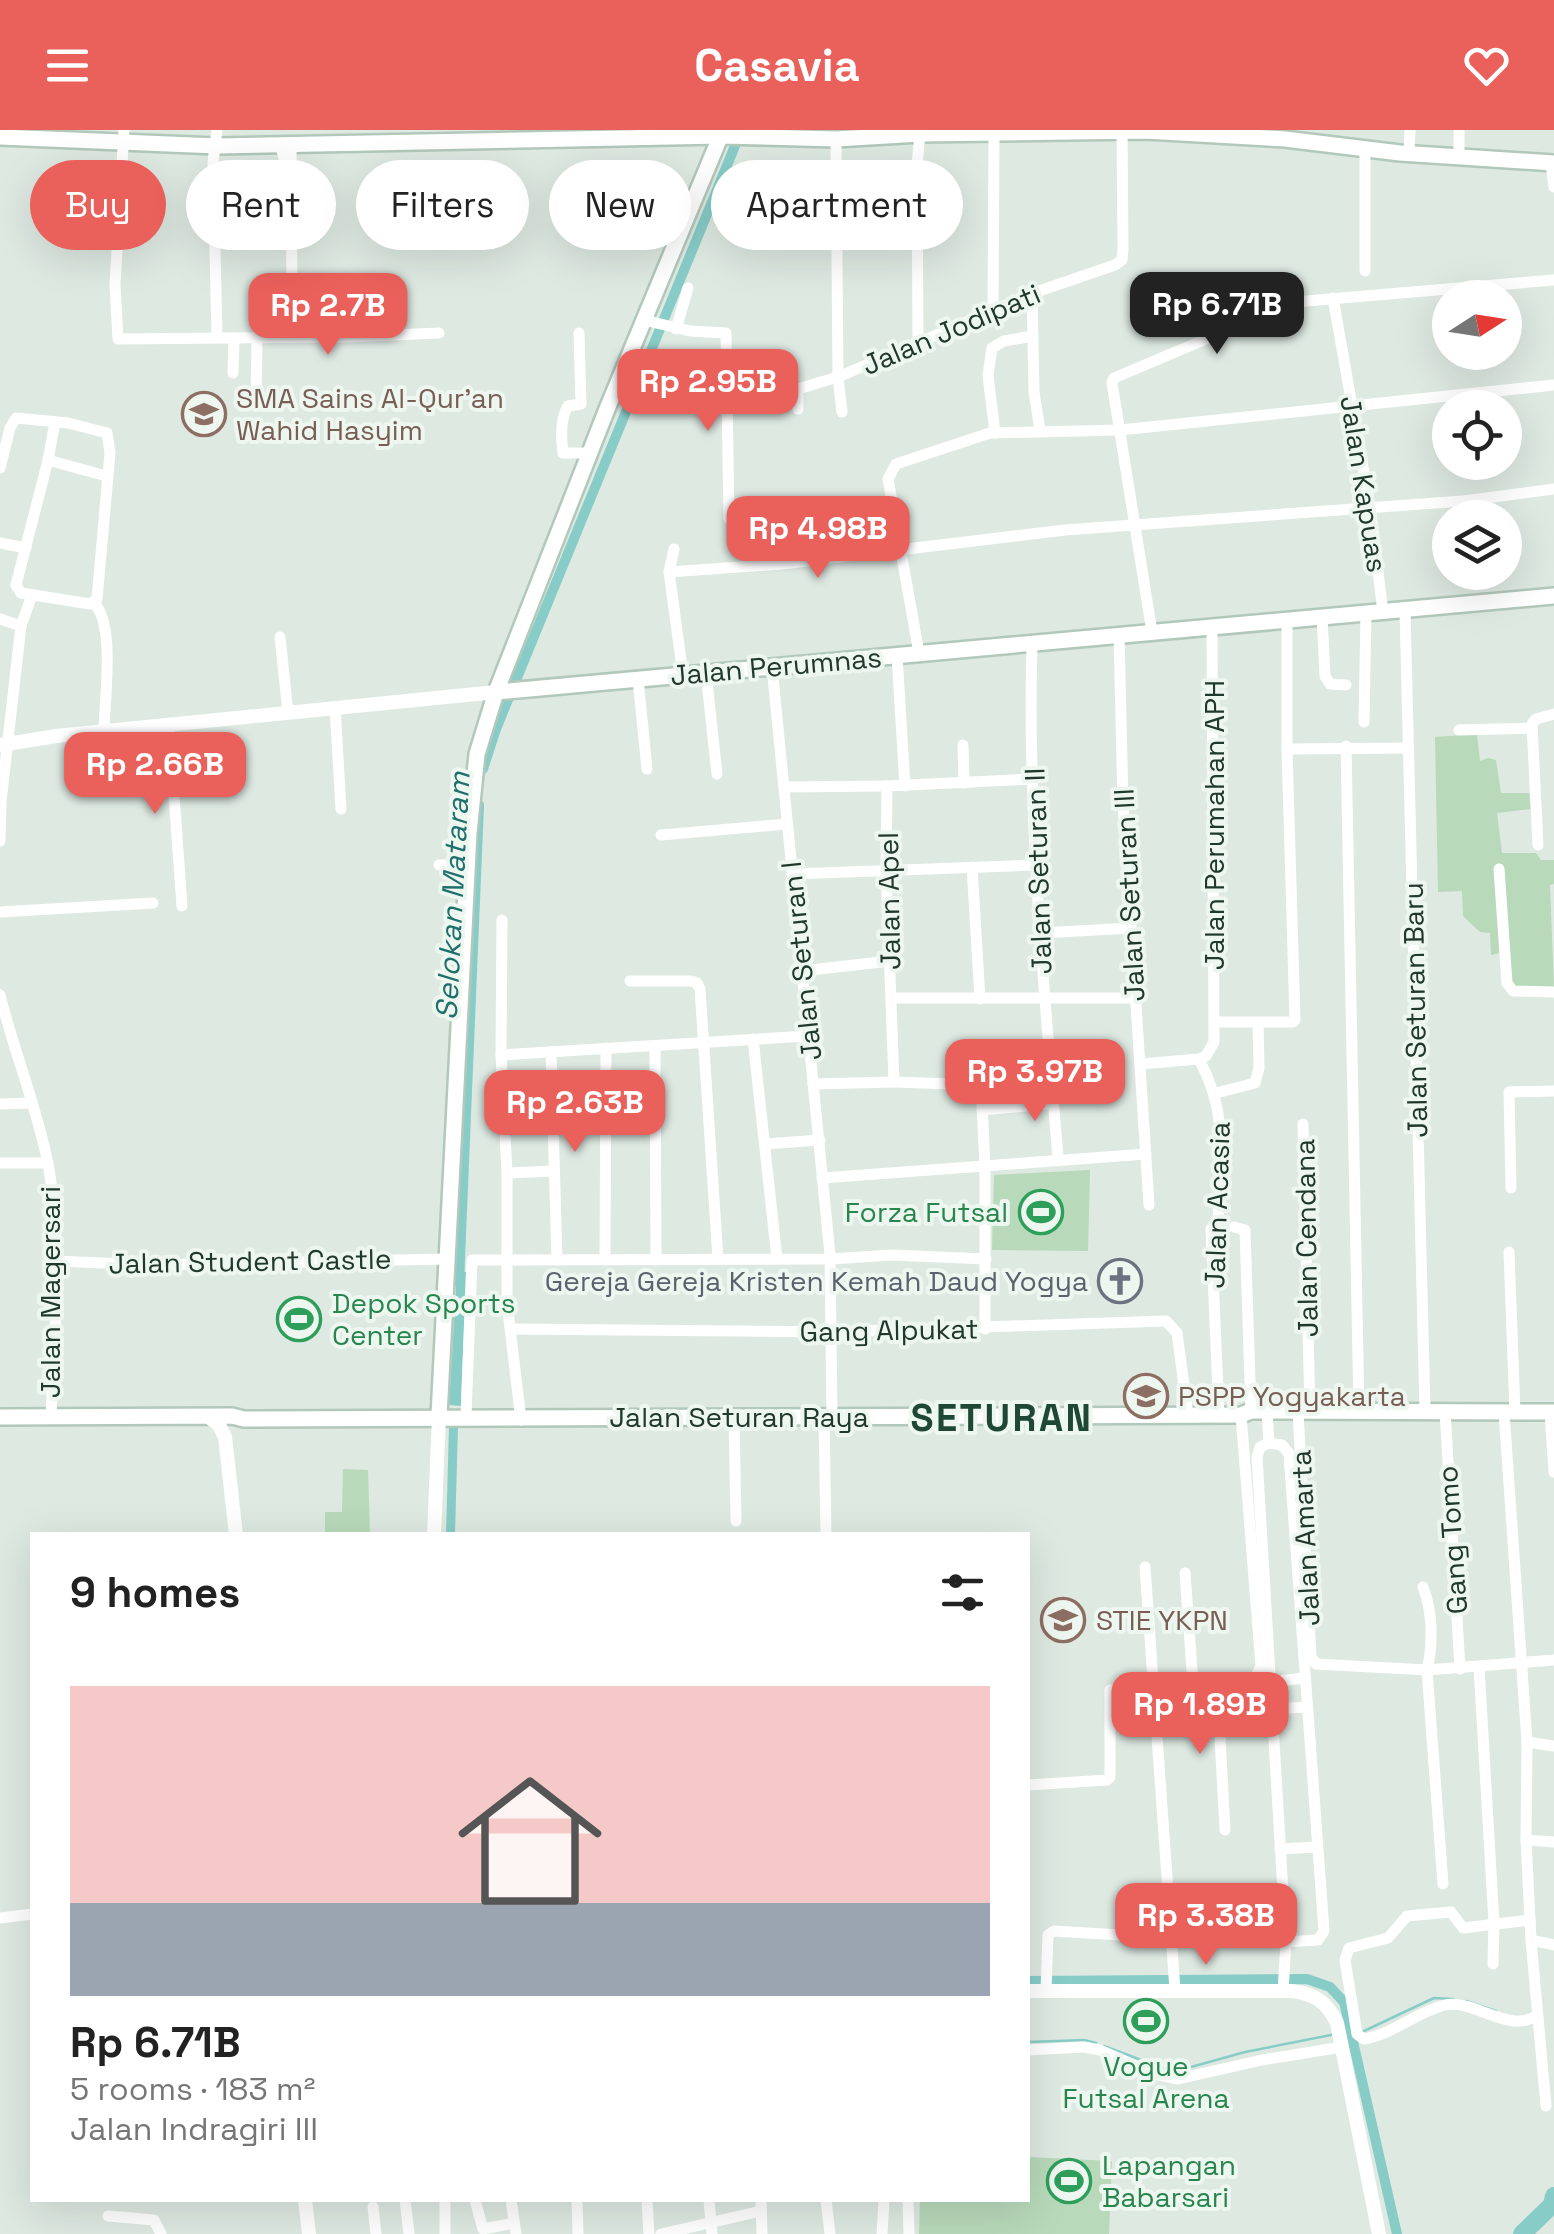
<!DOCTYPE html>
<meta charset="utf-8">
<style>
body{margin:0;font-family:"Space Grotesk",sans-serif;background:#f6f6f6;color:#222;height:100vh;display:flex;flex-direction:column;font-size:38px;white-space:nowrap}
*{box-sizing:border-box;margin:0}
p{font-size:32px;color:#767676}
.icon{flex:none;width:55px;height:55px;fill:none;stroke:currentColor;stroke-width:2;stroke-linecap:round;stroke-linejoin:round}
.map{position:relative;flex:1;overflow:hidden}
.drawer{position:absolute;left:30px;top:1402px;width:1000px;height:670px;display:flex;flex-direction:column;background:#fff;border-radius:0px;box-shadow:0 10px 40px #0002}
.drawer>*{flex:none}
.guide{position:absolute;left:30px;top:30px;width:1000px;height:90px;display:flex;gap:20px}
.needle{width:65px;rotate:78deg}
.fabs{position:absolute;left:1432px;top:150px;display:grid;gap:20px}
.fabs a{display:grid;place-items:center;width:90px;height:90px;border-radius:50%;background:#fff;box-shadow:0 10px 40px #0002;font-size:50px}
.price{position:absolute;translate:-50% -85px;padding:0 22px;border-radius:20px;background:#ea605b;color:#fff;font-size:32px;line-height:65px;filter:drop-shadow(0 2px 5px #0008)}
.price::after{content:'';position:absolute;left:50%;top:60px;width:30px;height:22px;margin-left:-15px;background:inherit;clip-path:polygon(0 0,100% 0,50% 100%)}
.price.active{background:#222;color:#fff}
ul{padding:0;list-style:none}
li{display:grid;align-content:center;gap:20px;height:530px;padding:0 40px}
li span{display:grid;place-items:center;height:310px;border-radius:0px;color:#555}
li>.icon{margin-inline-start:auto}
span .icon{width:180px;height:180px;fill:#fffc;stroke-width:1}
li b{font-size:42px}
h2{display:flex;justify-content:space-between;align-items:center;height:120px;padding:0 40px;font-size:42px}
.tag{padding:0 35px;border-radius:45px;background:#fff;box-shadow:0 10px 40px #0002;font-size:35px;line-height:90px}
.tag.active{background:#ea605b;color:#fff}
header{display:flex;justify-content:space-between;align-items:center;height:130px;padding:0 40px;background:#ea605b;color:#fff;font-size:45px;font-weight:700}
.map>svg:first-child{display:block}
.green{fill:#b8d9ba}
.water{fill:#88ccc8}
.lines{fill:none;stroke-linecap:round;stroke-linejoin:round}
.stream{stroke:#88ccc8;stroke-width:2.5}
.canal{stroke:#88ccc8;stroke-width:10}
.river{stroke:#88ccc8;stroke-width:18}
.secondary-casing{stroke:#b2c8bb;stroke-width:20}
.minor{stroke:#fff;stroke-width:11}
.tertiary{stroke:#fff;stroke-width:14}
.secondary{stroke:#fff;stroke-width:15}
.labels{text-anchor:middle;stroke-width:8;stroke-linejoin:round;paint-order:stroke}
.street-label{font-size:28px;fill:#21382c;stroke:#eef6f0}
.education-label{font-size:28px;fill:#785e54;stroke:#eef6f0;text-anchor:start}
.leisure-label{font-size:28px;fill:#27864d;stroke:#eef6f0;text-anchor:start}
.worship-label{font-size:28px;fill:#5b616d;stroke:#eef6f0;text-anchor:end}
.water-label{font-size:30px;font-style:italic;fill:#1f706c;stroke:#eef6f0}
.district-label{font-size:38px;font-weight:bold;letter-spacing:2.5px;fill:#1e4835;stroke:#eef6f0}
</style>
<header><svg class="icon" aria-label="menu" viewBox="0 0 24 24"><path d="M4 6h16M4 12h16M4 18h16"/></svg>Casavia<svg class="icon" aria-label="heart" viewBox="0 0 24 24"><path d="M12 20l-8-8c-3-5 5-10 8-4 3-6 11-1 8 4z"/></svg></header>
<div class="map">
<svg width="1554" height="2104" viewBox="0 0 1554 2104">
<rect width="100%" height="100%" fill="#dee9e2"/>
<!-- green -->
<g class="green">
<polygon points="1477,604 1480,631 1488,628 1496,630 1501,663 1529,663 1531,679 1497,683 1502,723 1536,723 1541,730 1554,730 1554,754 1550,755 1554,858 1513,856 1500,823 1491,825 1490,803 1480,802 1463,786 1462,761 1438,762 1435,607"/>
<polygon points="1090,1040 1088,1121 992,1120 994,1045"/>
<polygon points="343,1339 368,1340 370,1405 325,1405 325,1382 342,1382"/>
<polygon points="1028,2027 1112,2031 1109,2104 919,2104 920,2070 1028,2070"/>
</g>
<!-- water -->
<g class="water">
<polygon points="457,1141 466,1142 461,1276 449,1275"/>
<polygon points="449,1296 458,1296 455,1405 446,1405"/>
</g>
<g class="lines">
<!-- stream -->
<g class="stream">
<polyline points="1466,1871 1496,1881"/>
<polyline points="1364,1901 1434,1868 1453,1869"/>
<polyline points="1028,1912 1084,1910 1096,1913"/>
<polyline points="1104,1916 1173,1942 1245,1922 1331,1905"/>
</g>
<!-- canal -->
<g class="canal">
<polyline points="483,639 496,599 739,6"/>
<polyline points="459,1153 479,675"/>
<polyline points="1028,1851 1307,1849 1330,1857 1344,1872 1397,2104"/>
</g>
<!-- river -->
<polyline class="river" points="1522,2104 1552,2075 1554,2066"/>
<defs>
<g id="secondary">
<polyline points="0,7 217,16 721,6 836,9 920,4 1146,1 1285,9 1400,23 1554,33"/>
<polyline points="496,562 1554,466"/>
<polyline points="439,1286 469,703 477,624 496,562 607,279 723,0"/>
<polyline points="0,1287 232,1286 244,1289 1241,1285 1251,1281 1554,1282"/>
</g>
</defs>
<!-- secondary casing -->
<use href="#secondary" class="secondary-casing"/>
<!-- minor -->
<g class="minor">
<polyline points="124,0 115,155 118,209 349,207 439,203"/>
<polyline points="836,9 838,247 842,282"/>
<polyline points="280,14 290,49"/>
<polyline points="291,14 292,174"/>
<polyline points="1365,19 1365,141"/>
<polyline points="1409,24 1410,0"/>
<polyline points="1459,27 1459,0"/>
<polyline points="1551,33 1554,57"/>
<polyline points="1032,164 1034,262 1040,300"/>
<polyline points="1333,168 1370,377 1383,482"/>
<polyline points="993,180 994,3"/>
<polyline points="644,190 690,201 726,203 729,389"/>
<polyline points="676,199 688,158"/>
<path d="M 579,203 L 581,274 L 568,276 C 560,289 561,308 563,323 L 589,323"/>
<polyline points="217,207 213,32 217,0"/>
<polyline points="918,212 917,35 920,4"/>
<polyline points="233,243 234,208"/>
<polyline points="256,271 257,208"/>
<polyline points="798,279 798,259 838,247 1039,161 1115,135 1122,130 1123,119 1122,2"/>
<polyline points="995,303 988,245 992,218 1004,211 1033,206"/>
<polyline points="48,330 55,292"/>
<polyline points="0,338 10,298 16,288 68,293 107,303 110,323 97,469 90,474 21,463 16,455 48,330 106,346"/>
<polyline points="0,413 26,418"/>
<polyline points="674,419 669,442 683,545"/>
<polyline points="669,442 782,434 1065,400 1463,371 1554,359"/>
<path d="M 94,473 C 116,495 104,571 104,602"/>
<polyline points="1405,480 1425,1281"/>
<polyline points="1322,487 1325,546 1330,554 1346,555"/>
<polyline points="0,489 21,496"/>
<polyline points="1152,502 1112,253 1114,248 1277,179 1306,171 1554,150"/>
<polyline points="1119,505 1123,674 1149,1075"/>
<polyline points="280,507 288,583"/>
<path d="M 1032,513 C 1027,685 1044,858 1058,1028"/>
<polyline points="919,523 888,349 896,334 990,303 1120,300 1554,255"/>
<polyline points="897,525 905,656"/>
<polyline points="772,537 830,1125 832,1287"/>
<polyline points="706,543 717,644"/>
<polyline points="638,549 647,639"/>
<polyline points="335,577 341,679"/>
<polyline points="1364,592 1366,483"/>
<polyline points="169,596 182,776"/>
<polyline points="1459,600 1532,598"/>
<polyline points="963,615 964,653"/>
<polyline points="1346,616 1359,1281"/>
<polyline points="1287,619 1408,618"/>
<polyline points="784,657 887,656"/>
<polyline points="661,705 787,694"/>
<polyline points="0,711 1,671 21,496 32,465"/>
<polyline points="1538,715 1532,594 1536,589 1554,584"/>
<polyline points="439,735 467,734"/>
<polyline points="972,737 980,869"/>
<polyline points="1499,739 1507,853 1513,861 1554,862"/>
<polyline points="792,744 1035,735"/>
<polyline points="0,782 153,773"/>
<polyline points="502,790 501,925 507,1043 507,1173 521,1290"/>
<polyline points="1041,803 1131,798"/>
<polyline points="802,841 889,831"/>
<polyline points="630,851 691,851 697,853 700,859 718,1129"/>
<path d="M 0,865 C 14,922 37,977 48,1034 C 63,1115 55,1205 51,1286"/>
<polyline points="892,868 1134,868"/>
<polyline points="1215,892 1293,892 1295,890 1287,619 1287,490"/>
<polyline points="753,909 777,1129"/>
<polyline points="655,916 656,1130"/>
<polyline points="551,922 557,1130"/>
<polyline points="501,925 808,906"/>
<path d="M 1199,929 C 1230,987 1220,1030 1218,1093 L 1211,1099 L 1219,1285"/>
<polyline points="1140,934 1199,929 1206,926 1214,912 1212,497"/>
<polyline points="894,952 981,955 1050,949"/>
<polyline points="813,954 894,952 886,740 887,656 1034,649"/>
<polyline points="981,955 985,1036 985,1199"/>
<polyline points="1053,957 1098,954"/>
<polyline points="1216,963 1255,953 1259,938 1258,893"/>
<polyline points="0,974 31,973"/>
<polyline points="982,980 1047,974"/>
<polyline points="1303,994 1310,1281"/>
<polyline points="765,1014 820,1010"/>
<polyline points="0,1033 48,1033"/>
<polyline points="507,1043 554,1041"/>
<polyline points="822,1048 1146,1024"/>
<polyline points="1511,1058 1509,962 1554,961"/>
<polyline points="1234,1097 1245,1100 1251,1281"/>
<polyline points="1509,1122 1515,1282"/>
<polyline points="605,1130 606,918"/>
<polyline points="55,1131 149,1135 446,1129"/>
<polyline points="511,1199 831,1202 1166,1191 1177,1203 1188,1285"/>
<polyline points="1267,1281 1269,1313 1282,1315 1289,1324 1324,1801 1318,1810 1286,1812"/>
<polyline points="1298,1281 1311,1527 1316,1534 1427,1540 1554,1530"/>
<polyline points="1445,1281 1460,1539"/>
<polyline points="1504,1282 1527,1612 1526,1710 1531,1810 1554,1815"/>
<polyline points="1550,1282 1554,1342"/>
<polyline points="466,1286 472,1130 830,1129 893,1125 986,1129"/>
<polyline points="734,1287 736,1391"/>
<polyline points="824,1287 826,1405"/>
<polyline points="1269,1313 1260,1317 1257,1327 1286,1812 1283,1861"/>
<polyline points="1145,1437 1175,1860"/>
<polyline points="1185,1443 1193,1554"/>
<path d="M 1423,1457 C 1433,1483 1433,1514 1427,1540 L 1443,1754"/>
<polyline points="1479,1537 1494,1793 1493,1834"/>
<polyline points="1217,1552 1225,1700"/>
<polyline points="1269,1552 1304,1548"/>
<polyline points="1271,1579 1307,1577"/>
<polyline points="1527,1612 1554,1616"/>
<polyline points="1028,1655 1107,1650 1110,1647 1110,1560 1254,1549 1261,1536 1241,1285"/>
<polyline points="1526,1710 1554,1712"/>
<polyline points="1280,1719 1317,1717"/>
<polyline points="0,1788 32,1784"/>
<path d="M 1530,1790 L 1463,1798 L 1451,1782 L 1407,1786 L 1388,1808 L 1349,1818 L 1345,1830 L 1357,1904 L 1364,1909 C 1394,1904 1416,1882 1445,1875 C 1474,1869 1511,1905 1537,1885"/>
<polyline points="1531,1810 1546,1976"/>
<polyline points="1046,1861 1048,1805 1054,1801 1120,1805"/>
<polyline points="1028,1920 1084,1917 1100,1920 1154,1944 1178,1949 1262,1930 1342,1917"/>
<polyline points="405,2070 409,2104"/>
<polyline points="445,2070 445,2104"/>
<polyline points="475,2070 483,2099 514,2093"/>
<polyline points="511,2070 516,2104"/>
<polyline points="577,2070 578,2104"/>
<polyline points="647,2070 649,2104"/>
<polyline points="709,2070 712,2104"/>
<polyline points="761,2070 762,2104"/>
<polyline points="826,2070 830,2104"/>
<polyline points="908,2070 909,2104"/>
<polyline points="373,2077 376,2104"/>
<polyline points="108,2086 154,2090 161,2104"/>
<polyline points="661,2104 761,2081"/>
<polyline points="882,2104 884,2070"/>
</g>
<!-- tertiary -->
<g class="tertiary">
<polyline points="0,615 56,606 496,562"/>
<polyline points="210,1288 219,1295 225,1307 236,1405"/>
<polyline points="434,1405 439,1286"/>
<path d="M 1028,1861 L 1292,1861 C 1315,1864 1327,1872 1337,1893 L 1379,2104"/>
<polyline points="305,2070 309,2104"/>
</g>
<!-- secondary -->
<use href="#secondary" class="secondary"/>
</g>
<!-- icons -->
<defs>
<symbol id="school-ring" viewBox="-11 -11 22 22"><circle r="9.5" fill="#eef6f0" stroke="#8d6e63" stroke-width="1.5"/><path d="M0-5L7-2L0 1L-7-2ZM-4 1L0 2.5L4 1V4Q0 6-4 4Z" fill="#8d6e63"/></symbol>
<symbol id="stadium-ring" viewBox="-11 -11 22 22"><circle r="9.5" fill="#eef6f0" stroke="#2e9e5b" stroke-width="1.5"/><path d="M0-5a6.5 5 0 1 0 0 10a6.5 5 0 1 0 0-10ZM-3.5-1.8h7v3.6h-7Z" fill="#2e9e5b"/></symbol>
<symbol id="church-ring" viewBox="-11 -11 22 22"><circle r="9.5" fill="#eef6f0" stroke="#6b7280" stroke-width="1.5"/><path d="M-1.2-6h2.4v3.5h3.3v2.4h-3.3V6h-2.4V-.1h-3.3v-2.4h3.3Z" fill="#6b7280"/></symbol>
<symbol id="university-ring" viewBox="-11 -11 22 22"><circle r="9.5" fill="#eef6f0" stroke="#8d6e63" stroke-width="1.5"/><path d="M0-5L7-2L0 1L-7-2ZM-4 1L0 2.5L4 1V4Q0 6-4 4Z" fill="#8d6e63"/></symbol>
</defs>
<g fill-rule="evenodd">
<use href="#school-ring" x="179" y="259" width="50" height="50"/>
<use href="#stadium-ring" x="1016" y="1057" width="50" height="50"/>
<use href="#church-ring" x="1095" y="1126" width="50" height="50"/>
<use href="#stadium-ring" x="274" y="1164" width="50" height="50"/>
<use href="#university-ring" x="1121" y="1241" width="50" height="50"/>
<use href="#university-ring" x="1038" y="1465" width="50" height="50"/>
<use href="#stadium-ring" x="1121" y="1866" width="50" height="50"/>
<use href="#stadium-ring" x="1044" y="2026" width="50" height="50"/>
</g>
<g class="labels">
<!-- street labels -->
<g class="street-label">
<text transform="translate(951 199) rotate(-23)" y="10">Jalan Jodipati</text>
<text transform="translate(1364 354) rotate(81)" y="10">Jalan Kapuas</text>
<text transform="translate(776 536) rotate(-5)" y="10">Jalan Perumnas</text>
<text transform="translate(1214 695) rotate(-90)" y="10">Jalan Perumahan APH</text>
<text transform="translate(1038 741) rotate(-92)" y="10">Jalan Seturan II</text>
<text transform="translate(1129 765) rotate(-93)" y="10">Jalan Seturan III</text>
<text transform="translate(889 771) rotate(-91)" y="10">Jalan Apel</text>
<text transform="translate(801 831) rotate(-96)" y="10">Jalan Seturan I</text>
<text transform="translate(1415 880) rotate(-91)" y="10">Jalan Seturan Baru</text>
<text transform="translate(1217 1075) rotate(-88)" y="10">Jalan Acasia</text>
<text transform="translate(1306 1108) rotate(-91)" y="10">Jalan Cendana</text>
<text transform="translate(250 1131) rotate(-1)" y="10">Jalan Student Castle</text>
<text transform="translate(50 1162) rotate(-90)" y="10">Jalan Magersari</text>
<text transform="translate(889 1200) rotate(-1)" y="10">Gang Alpukat</text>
<text x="739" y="1297">Jalan Seturan Raya</text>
<text transform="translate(1305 1408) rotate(-93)" y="10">Jalan Amarta</text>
<text transform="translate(1452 1410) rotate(-94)" y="10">Gang Tomo</text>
</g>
<!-- education labels -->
<g class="education-label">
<text x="236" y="278">SMA Sains Al-Qur'an<tspan x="236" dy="32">Wahid Hasyim</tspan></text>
<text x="1178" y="1276">PSPP Yogyakarta</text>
<text x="1096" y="1500">STIE YKPN</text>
</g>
<!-- leisure labels -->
<g class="leisure-label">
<text x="1008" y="1092" text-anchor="end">Forza Futsal</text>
<text x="332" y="1183">Depok Sports<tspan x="332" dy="32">Center</tspan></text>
<text x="1146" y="1946" text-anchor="middle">Vogue<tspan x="1146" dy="32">Futsal Arena</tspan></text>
<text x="1102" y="2045">Lapangan<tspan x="1102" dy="32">Babarsari</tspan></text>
</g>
<!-- worship labels -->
<g class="worship-label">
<text x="1088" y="1161">Gereja Gereja Kristen Kemah Daud Yogya</text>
</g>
<!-- water labels -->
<g class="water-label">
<text transform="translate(453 766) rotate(-87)" y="10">Selokan Mataram</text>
</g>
<!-- district labels -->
<g class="district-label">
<text x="1002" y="1301">SETURAN</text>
</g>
</g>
</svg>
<div class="fabs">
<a><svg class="needle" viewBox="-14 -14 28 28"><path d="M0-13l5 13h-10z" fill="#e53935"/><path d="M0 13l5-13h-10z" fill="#767676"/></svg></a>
<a><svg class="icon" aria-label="locate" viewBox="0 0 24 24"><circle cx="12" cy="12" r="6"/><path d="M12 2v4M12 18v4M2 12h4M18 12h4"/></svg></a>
<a><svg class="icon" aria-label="layers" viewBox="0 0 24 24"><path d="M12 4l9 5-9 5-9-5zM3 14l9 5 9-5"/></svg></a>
</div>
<b class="price active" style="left:1217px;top:227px">Rp 6.71B</b>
<b class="price" style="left:328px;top:228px">Rp 2.7B</b>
<b class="price" style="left:708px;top:304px">Rp 2.95B</b>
<b class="price" style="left:818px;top:451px">Rp 4.98B</b>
<b class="price" style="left:155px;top:687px">Rp 2.66B</b>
<b class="price" style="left:1035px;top:994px">Rp 3.97B</b>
<b class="price" style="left:575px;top:1025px">Rp 2.63B</b>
<b class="price" style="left:1200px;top:1627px">Rp 1.89B</b>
<b class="price" style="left:1206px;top:1838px">Rp 3.38B</b>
<div class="guide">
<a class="tag active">Buy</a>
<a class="tag">Rent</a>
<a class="tag">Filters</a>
<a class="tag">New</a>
<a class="tag">Apartment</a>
</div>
<section class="drawer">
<h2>9 homes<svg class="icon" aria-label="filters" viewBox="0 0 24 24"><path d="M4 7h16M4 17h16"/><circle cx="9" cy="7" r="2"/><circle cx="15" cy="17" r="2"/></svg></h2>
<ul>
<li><span style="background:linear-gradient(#f6c9c9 70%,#9aa5b1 0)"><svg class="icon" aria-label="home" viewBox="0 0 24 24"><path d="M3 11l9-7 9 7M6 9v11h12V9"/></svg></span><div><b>Rp 6.71B</b><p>5 rooms · 183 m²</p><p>Jalan Indragiri III</p></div></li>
</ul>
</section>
</div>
